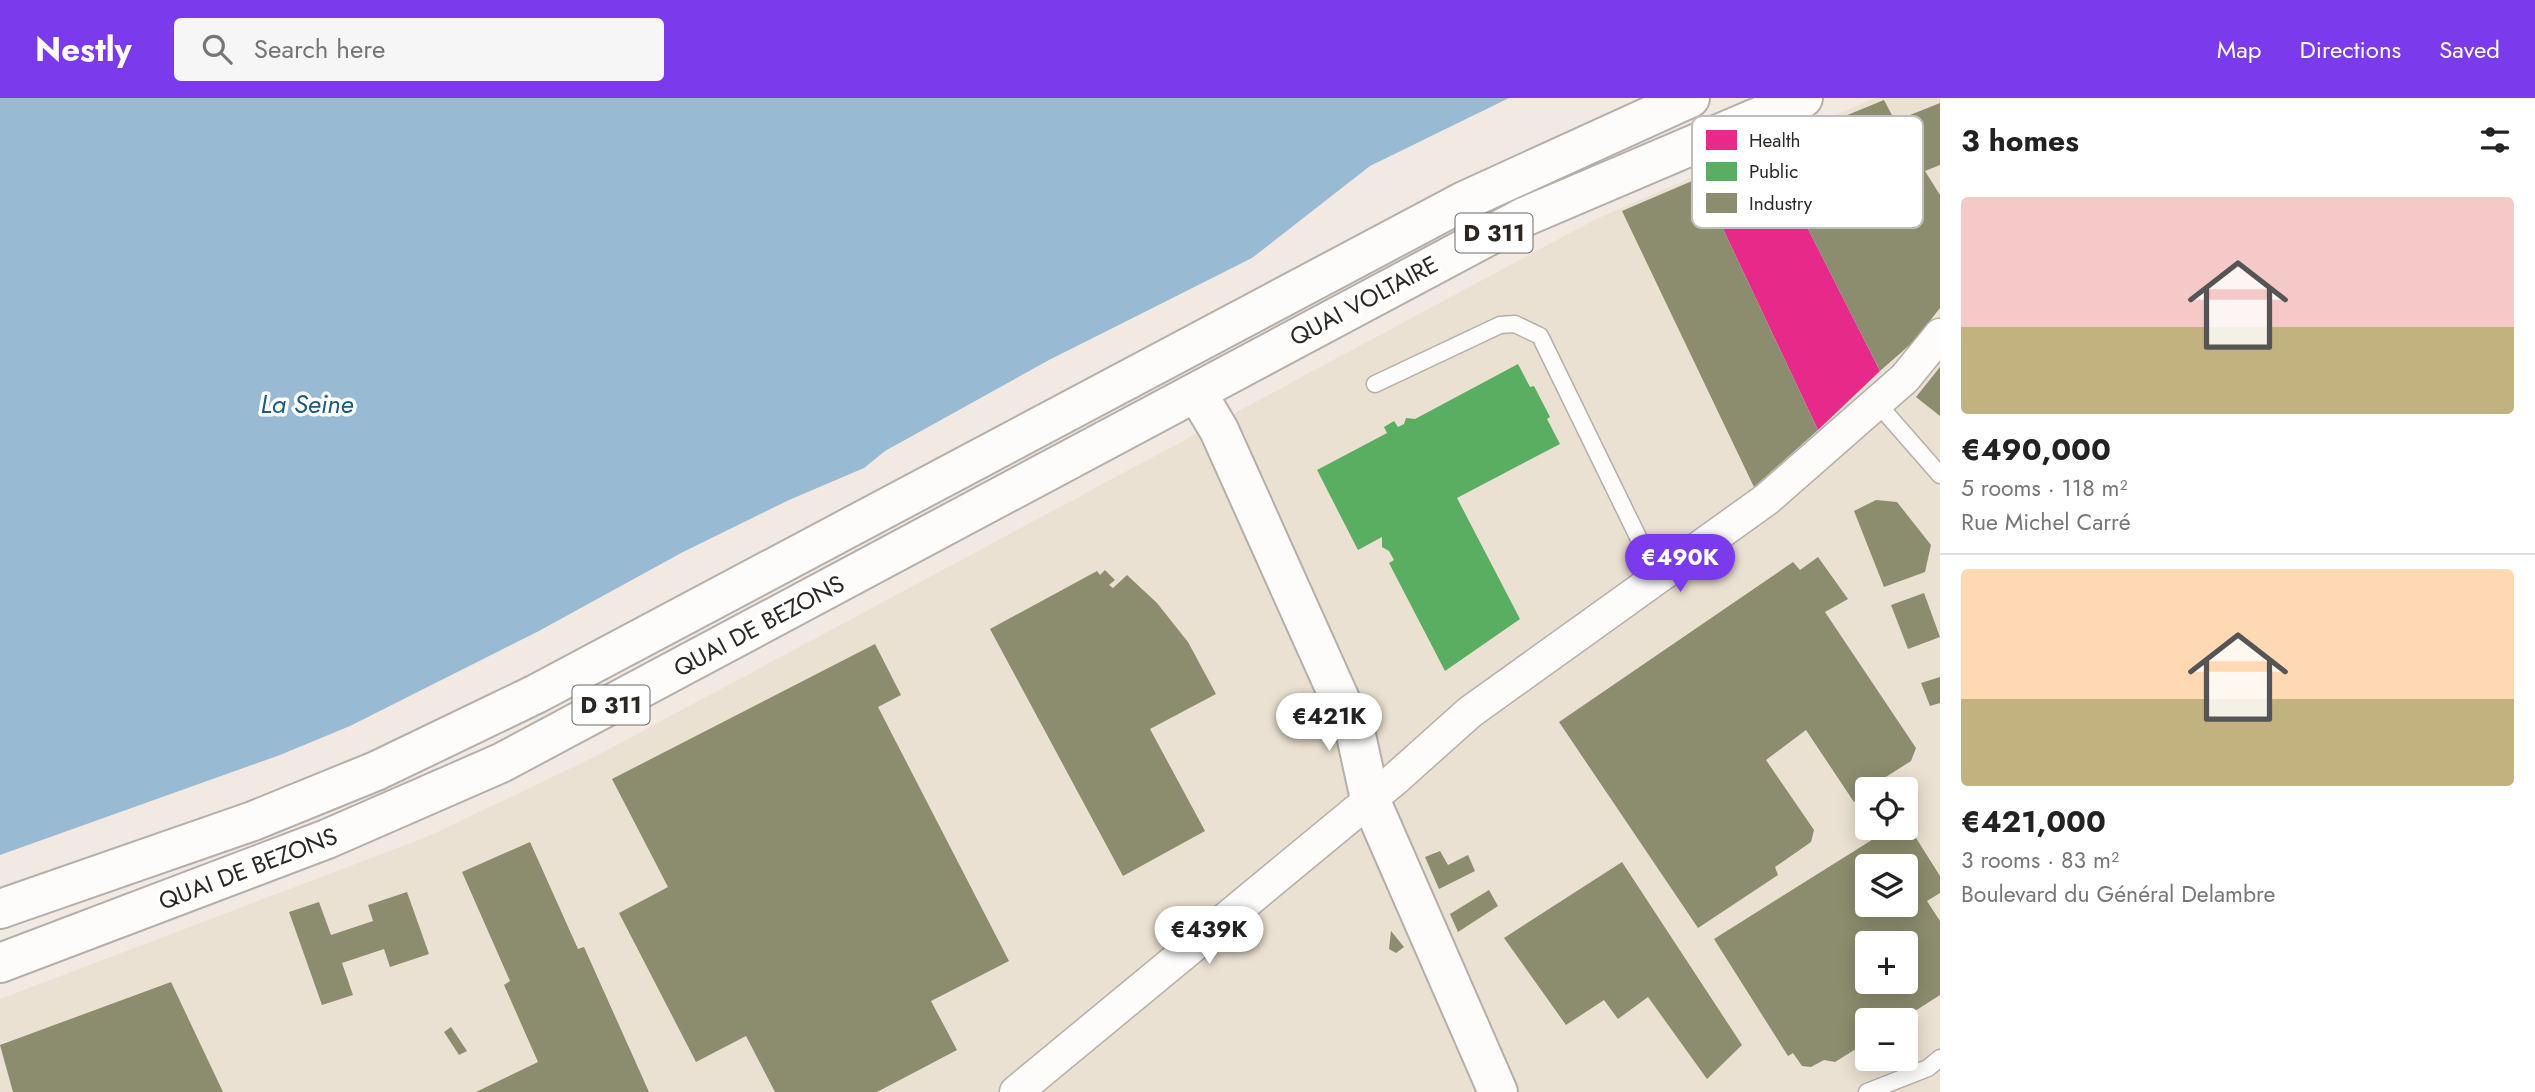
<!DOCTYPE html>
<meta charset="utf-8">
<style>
body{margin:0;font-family:Jost,sans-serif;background:#f6f6f6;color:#222;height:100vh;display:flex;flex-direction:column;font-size:26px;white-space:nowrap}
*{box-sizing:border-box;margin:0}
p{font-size:23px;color:#767676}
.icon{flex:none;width:38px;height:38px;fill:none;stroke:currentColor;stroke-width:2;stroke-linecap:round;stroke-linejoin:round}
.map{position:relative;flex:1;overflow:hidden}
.sheet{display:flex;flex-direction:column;background:#fff;width:595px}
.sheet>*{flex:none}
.fabs{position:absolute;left:1855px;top:679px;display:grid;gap:14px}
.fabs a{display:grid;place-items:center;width:63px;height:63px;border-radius:7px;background:#fff;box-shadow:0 4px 18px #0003;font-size:35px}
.price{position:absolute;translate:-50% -60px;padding:0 16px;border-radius:24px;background:#fff;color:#222;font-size:23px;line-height:46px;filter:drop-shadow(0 2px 4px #0008)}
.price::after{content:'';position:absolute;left:50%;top:42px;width:21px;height:16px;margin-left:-10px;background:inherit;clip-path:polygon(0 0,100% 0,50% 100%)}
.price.on{background:#7c3aed;color:#fff}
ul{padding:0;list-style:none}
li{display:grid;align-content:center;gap:14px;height:371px;padding:0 21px}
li+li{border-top:2px solid #e0e0e0}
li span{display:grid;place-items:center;height:217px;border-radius:7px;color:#555}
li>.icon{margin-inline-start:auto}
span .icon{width:126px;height:126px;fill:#fffc;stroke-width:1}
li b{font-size:30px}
h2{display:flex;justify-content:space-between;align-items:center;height:84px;padding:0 21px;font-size:30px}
header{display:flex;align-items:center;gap:42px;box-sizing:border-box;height:98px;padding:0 35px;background:#7c3aed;color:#fff}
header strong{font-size:33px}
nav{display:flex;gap:38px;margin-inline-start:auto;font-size:24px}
.search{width:490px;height:63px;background:#f6f6f6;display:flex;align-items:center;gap:18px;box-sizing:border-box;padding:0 24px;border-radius:7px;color:#767676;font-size:26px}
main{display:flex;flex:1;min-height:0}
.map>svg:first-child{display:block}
.industrial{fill:#ebe1d2;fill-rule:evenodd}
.water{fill:#98bad2}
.health{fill:#e7298a}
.public{fill:#5aae61}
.industry{fill:#8c8c6e;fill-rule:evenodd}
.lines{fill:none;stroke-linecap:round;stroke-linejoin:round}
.service-casing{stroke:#b5aea9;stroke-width:19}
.minor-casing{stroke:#b5aea9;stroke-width:35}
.tertiary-casing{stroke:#b5aea9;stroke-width:42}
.primary-casing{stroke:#b5aea9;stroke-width:42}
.service{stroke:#fdfcfb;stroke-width:16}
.minor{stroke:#fdfcfb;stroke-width:32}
.tertiary{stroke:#fdfcfb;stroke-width:38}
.primary{stroke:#fdfcfb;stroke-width:38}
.labels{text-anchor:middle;stroke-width:7;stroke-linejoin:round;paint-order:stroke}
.shield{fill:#fff;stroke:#6c6865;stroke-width:2}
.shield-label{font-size:23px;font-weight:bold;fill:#2d2723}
.street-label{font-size:24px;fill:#2d2723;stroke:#fff}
.water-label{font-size:26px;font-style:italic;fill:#1c5a7f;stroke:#fff}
.key{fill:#fff;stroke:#c0bebd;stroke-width:2}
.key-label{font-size:19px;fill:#2d2723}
</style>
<header>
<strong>Nestly</strong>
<div class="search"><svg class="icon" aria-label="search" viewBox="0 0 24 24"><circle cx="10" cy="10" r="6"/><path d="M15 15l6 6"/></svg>Search here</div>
<nav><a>Map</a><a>Directions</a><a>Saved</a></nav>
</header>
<main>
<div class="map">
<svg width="1940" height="994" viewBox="0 0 1940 994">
<rect width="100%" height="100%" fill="#f3e9e3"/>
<!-- industrial -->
<path class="industrial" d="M 1875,0 L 1940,0 L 1940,994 L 0,994 L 0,901 L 429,738 L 598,657 L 1596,121 ZM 1867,691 L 1906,691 L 1906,730 L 1867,730 ZM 1867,768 L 1906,768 L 1906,807 L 1867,807 ZM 1867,845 L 1906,845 L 1906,884 L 1867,884 ZM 1867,922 L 1906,922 L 1906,961 L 1867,961 Z"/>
<!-- water -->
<polygon class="water" points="0,0 1509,0 1370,68 1252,160 1049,262 885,353 864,370 789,402 683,454 537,534 350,628 280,657 0,757"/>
<!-- health -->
<polygon class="health" points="1767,50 1880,273 1818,332 1699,80"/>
<!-- public -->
<polygon class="public" points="1518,266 1530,289 1534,288 1550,319 1547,321 1560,346 1457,400 1520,521 1445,573 1389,465 1394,462 1389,453 1382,449 1382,439 1358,452 1317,372 1387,335 1384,329 1394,323 1398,329 1404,326 1406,320 1415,321"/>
<!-- industry -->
<g class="industry">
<polygon points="1884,2 1895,23 1940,5 1940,67 1925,73 1940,97 1940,210 1913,244 1880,273 1767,50"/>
<polygon points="1699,80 1818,332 1754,389 1622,113"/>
<polygon points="1940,269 1940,318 1916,299"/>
<polygon points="1876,402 1897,404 1931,447 1925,474 1884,489 1854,413"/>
<polygon points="1818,459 1848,501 1825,514 1916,650 1911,663 1867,691 1854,704 1806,632 1766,662 1814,732 1811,744 1775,769 1778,777 1698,830 1559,624 1793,464 1800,472"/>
<polygon points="1105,472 1115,482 1109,487 1113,490 1127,477 1157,505 1188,544 1216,596 1150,631 1205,733 1123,778 990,531 1097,473 1100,477"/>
<polygon points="1924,495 1940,539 1908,551 1891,507"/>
<polygon points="875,546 901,597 878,609 1009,863 931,903 957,952 877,994 775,994 746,938 696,964 619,815 668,789 612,681"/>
<polygon points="1940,579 1940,605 1930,608 1921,585"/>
<path d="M 1906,724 L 1940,778 L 1940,795 L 1927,803 L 1940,823 L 1940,897 L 1901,922 L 1867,922 L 1867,944 L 1835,964 L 1824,962 L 1811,969 L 1802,968 L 1793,955 L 1788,958 L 1714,841 L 1891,730 L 1906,730 ZM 1867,768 L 1906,768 L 1906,807 L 1867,807 ZM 1867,845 L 1906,845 L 1906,884 L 1867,884 Z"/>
<polygon points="530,744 578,851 584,849 649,994 476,994 538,964 504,887 510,883 462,774"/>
<polygon points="1440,753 1448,767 1468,757 1475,773 1439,791 1425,759"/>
<polygon points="1622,764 1742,947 1707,981 1648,899 1618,921 1604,902 1566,927 1504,840"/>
<polygon points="1489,792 1498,808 1458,834 1450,816"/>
<polygon points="407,794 429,856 390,869 384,851 342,865 353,897 322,907 289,814 319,804 331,837 373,823 368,807"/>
<polygon points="1391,833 1404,849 1396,855 1389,851"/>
<polygon points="171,884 223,994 13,994 0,947"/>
<polygon points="451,929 467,953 459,957 444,934"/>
</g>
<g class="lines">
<defs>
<g id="service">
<polyline points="1375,286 1500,227 1515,226 1540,238 1658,480"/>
<polyline points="1877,305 1940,377"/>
<polyline points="1867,994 1928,970 1940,960"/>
</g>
<polyline id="minor" points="1016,994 1394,682 1470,614 1767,401 1905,280 1940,237"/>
<polyline id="tertiary" points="1197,295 1219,332 1356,637 1370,701 1498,994"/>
<g id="primary">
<polyline points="0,811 253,723 376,673 536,596 1464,103 1690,0"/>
<polyline points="0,865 327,741 501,665 1524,119 1803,0"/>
</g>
</defs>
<!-- service casing -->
<use href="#service" class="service-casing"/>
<!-- minor casing -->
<use href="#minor" class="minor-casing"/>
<!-- tertiary casing -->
<use href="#tertiary" class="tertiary-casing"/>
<!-- primary casing -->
<use href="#primary" class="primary-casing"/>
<!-- service -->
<use href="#service" class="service"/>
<!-- minor -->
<use href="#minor" class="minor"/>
<!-- tertiary -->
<use href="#tertiary" class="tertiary"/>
<!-- primary -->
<use href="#primary" class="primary"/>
</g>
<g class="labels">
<!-- shield labels -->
<g class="shield">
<rect x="1455.5" y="115.5" width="77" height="39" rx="5"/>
<rect x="572.5" y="587.5" width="77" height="39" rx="5"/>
</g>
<g class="shield-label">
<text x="1494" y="143">D 311</text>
<text x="611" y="615">D 311</text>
</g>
<!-- street labels -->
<g class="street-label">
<text transform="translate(1364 203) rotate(-28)" y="8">QUAI VOLTAIRE</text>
<text transform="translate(759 528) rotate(-28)" y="8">QUAI DE BEZONS</text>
<text transform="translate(248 771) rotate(-21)" y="8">QUAI DE BEZONS</text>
</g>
<!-- water labels -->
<g class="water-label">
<text x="307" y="315">La Seine</text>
</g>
</g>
<!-- legend -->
<rect x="1692" y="18" width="231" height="112" rx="10" class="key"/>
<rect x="1706" y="32" width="31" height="20" fill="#e7298a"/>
<rect x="1706" y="64" width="31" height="19" fill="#5aae61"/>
<rect x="1706" y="95" width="31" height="20" fill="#8c8c6e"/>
<g class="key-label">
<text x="1749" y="49">Health</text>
<text x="1749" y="80">Public</text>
<text x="1749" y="112">Industry</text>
</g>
</svg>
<div class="fabs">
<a><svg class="icon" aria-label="locate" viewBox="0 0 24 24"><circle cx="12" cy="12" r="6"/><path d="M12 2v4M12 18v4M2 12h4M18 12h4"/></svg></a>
<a><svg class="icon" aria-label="layers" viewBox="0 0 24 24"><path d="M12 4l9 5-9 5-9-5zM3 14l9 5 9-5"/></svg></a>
<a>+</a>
<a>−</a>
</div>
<b class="price on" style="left:1680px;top:496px">€490K</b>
<b class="price" style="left:1329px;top:655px">€421K</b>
<b class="price" style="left:1209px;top:868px">€439K</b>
</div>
<section class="sheet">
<h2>3 homes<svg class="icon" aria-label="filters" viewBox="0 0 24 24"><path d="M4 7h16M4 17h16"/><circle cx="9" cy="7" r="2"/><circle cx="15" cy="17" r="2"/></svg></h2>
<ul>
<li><span style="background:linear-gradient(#f6c9c9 60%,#c2b280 0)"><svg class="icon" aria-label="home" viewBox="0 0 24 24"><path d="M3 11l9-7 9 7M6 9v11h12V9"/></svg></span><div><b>€490,000</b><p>5 rooms · 118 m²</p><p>Rue Michel Carré</p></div></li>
<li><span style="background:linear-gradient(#ffd9b3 60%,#c2b280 0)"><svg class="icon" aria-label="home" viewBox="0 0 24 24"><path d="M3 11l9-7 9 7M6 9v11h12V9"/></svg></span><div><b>€421,000</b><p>3 rooms · 83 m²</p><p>Boulevard du Général Delambre</p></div></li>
</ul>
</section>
</main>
